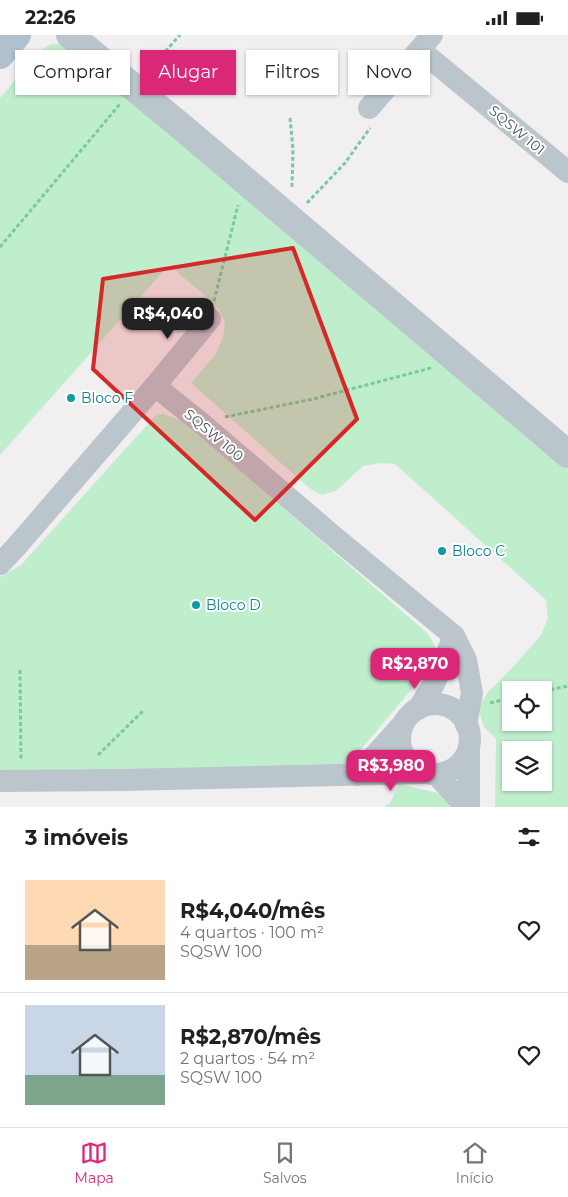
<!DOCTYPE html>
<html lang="pt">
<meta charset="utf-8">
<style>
body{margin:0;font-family:Montserrat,sans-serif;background:#f6f6f6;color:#202124;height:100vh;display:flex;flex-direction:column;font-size:19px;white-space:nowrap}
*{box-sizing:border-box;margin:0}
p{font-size:16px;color:#757577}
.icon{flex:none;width:28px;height:28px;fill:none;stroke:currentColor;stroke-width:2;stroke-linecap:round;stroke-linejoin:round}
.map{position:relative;height:772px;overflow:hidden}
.panel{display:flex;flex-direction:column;background:#fff;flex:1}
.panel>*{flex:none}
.banner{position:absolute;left:15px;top:15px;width:539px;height:45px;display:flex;gap:10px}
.controls{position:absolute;left:502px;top:646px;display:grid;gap:10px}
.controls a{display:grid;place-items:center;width:50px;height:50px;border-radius:0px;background:#fff;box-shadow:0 1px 4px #0004;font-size:25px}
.price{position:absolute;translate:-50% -42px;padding:0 11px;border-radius:10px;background:#db2777;color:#fff;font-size:16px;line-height:32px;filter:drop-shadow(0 1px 2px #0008)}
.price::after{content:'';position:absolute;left:50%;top:30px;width:15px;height:11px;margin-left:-8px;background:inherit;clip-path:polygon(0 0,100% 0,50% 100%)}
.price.active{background:#222;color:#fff}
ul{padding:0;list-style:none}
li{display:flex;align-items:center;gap:15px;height:125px;padding:0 25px}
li+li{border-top:1px solid #e0e0e0}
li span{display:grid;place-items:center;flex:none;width:140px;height:100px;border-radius:0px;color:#555}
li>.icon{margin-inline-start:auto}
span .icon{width:60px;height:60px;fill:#fffc;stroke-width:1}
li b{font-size:21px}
h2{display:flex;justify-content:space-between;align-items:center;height:60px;padding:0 25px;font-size:21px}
.chip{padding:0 18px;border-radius:0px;background:#fff;box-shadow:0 1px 4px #0004;font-size:18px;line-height:45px}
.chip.active{background:#db2777;color:#fff}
.status{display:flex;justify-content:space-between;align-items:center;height:35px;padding:0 25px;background:#fff;direction:ltr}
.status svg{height:14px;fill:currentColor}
.dock{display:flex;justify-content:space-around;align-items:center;height:70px;border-top:1px solid #e0e0e0;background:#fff;font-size:14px;color:#757577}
.dock a{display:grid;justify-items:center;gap:2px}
.dock .active{color:#db2777}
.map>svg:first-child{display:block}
.green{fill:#bfeecd;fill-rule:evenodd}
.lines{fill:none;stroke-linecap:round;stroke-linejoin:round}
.path{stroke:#78cb9b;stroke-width:3;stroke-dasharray:4 2.5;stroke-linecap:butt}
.minor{stroke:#bbc5cc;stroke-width:22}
.tertiary{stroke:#bbc5cc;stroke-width:28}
.primary{stroke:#b0c1cd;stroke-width:28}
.marked{fill:#d62828;fill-opacity:0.2;stroke:#d62828;stroke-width:4;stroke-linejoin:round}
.culture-dot{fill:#0f9aa8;stroke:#fff;stroke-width:2}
.labels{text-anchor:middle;stroke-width:4;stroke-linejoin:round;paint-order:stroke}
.street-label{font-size:14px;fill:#48545c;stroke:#fff}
.culture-label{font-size:14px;fill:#0d838f;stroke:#fff;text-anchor:start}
</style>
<div class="status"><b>22:26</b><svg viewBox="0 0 49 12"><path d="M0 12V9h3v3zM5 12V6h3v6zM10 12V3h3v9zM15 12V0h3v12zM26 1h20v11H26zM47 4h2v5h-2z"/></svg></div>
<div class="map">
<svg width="568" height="772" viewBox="0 0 568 772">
<rect width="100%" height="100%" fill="#f2eff0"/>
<!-- green -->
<g class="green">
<path d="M 51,9 L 66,9 L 84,21 L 568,433 L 568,772 L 495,772 L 496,704 L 484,692 L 478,673 L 488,657 L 514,631 L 541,600 L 548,583 L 546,565 L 395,429 L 381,428 L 363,431 L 337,455 L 322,460 L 309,453 L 191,348 L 215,320 L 223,303 L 225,287 L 216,270 L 169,230 L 0,420 L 0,63 L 39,16 ZM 511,655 L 544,655 L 544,688 L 511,688 ZM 511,715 L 544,715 L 544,748 L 511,748 Z"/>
<polygon points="163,379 183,386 427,598 436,612 432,630 347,731 0,739 0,542 21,530 147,390 155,381"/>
<polygon points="399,749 438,758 453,772 384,772 390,768"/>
</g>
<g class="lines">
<!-- path -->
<g class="path">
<polyline points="148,36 180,0"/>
<polyline points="290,83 293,114 292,154"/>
<polyline points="307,168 345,128 370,93"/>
<polyline points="0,212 120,69"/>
<polyline points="214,266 238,170"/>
<polyline points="225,382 313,364 431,333"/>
<polyline points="20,635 21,725"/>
<polyline points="544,656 568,651"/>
<polyline points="490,668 511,663"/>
<polyline points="98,720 144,675"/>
</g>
<!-- minor -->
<g class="minor">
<polyline points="420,15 568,137"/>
<polyline points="369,73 432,0"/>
<polyline points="155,351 210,284"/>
<polyline points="0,529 16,512 155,351 200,387 332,500 454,601 466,625 472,658 466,690"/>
<circle cx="435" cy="704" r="35"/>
<polyline points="418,674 434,649 454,601"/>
<polyline points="469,712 469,772"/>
<polyline points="436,739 466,772"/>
<polyline points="357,740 402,690"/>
<polyline points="0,746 122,745 424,738"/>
</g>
<!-- tertiary -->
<polyline class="tertiary" points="70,0 177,88 568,419"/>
<!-- primary -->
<polyline class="primary" points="0,20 17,0"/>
</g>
<!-- marked area -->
<path class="marked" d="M 293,213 L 357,384 L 255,485 L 93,334 L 103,244 Z"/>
<!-- markers -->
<g class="culture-dot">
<circle cx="71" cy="363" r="5"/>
<circle cx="442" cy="516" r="5"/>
<circle cx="196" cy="570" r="5"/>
</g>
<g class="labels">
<!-- street labels -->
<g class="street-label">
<text transform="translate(517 95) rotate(40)" y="5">SQSW 101</text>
<text transform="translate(214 400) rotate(40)" y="5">SQSW 100</text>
</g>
<!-- culture labels -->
<g class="culture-label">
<text x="81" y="368">Bloco F</text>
<text x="452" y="521">Bloco C</text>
<text x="206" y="575">Bloco D</text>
</g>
</g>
</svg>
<div class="controls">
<a><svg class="icon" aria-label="locate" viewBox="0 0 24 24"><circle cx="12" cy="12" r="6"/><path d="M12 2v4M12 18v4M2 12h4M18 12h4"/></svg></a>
<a><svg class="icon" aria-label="layers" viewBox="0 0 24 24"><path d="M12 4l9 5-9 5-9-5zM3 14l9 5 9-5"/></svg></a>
</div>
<b class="price active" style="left:168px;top:305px">R$4,040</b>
<b class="price" style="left:415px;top:655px">R$2,870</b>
<b class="price" style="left:391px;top:757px">R$3,980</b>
<div class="banner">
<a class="chip">Comprar</a>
<a class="chip active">Alugar</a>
<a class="chip">Filtros</a>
<a class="chip">Novo</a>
</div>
</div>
<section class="panel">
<h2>3 imóveis<svg class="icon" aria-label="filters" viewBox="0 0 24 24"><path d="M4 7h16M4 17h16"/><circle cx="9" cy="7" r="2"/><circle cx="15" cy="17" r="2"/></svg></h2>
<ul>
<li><span style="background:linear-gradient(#ffd9b3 65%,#b9a48a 0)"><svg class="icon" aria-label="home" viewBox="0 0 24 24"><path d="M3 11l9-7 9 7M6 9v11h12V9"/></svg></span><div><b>R$4,040/mês</b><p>4 quartos · 100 m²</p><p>SQSW 100</p></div><svg class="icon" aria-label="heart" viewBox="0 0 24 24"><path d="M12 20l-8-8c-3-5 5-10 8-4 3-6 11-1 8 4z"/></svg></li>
<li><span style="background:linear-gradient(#c9d6e8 70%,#7fa58c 0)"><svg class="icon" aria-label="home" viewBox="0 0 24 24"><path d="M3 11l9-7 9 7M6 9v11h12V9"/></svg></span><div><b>R$2,870/mês</b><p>2 quartos · 54 m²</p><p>SQSW 100</p></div><svg class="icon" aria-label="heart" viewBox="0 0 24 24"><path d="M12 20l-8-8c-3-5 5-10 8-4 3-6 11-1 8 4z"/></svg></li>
</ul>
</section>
<nav class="dock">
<a class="active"><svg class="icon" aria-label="map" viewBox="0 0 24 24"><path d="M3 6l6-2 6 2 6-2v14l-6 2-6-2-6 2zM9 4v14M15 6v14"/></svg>Mapa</a>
<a><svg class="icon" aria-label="saved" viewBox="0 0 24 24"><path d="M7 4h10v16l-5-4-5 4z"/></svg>Salvos</a>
<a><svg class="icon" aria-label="home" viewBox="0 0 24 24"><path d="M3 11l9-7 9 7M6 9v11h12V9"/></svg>Início</a>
</nav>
